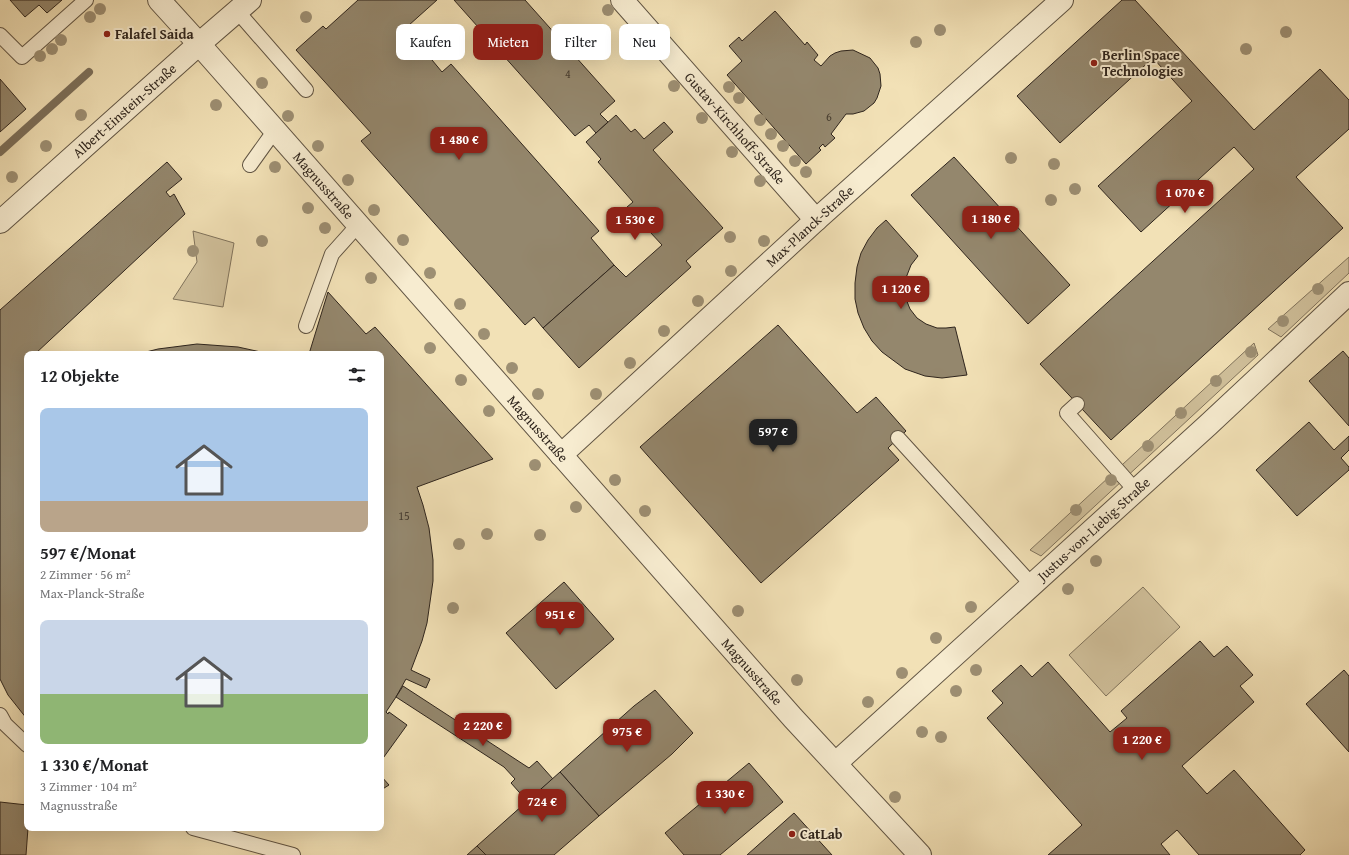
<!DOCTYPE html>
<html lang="de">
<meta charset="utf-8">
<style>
body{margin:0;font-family:"Gentium Book Plus",serif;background:#f6f6f6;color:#202124;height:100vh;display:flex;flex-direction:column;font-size:15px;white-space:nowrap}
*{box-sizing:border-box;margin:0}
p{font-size:13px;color:#757577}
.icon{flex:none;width:22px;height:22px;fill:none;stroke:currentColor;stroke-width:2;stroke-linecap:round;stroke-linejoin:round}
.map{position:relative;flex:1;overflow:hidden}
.sheet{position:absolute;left:24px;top:351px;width:360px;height:480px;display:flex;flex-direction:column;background:#fff;border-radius:8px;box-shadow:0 4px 16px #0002}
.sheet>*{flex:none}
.guide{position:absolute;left:396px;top:24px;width:380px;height:36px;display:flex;gap:8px}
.price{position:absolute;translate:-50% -34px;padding:0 9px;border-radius:8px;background:#8f2418;color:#fff;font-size:13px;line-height:26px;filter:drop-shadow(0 1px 2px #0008)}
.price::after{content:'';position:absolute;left:50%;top:24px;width:12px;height:9px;margin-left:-6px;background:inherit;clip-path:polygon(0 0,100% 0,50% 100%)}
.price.current{background:#222;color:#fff}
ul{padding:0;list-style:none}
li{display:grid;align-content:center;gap:8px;height:212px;padding:0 16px}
li span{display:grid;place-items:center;height:124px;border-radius:8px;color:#555}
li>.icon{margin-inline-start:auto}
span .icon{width:72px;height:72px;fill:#fffc;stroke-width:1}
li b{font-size:17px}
h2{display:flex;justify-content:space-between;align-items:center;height:48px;padding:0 16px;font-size:17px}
.pill{padding:0 14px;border-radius:8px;background:#fff;box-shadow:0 4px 16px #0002;font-size:14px;line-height:36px}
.pill.current{background:#8f2418;color:#fff}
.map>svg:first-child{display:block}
.green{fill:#d1c19c;stroke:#80735c}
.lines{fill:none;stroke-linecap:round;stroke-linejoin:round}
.stream{stroke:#7c6f5a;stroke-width:8}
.building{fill:#94876d;stroke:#2f251d}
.lane-casing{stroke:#605443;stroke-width:16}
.street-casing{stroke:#605443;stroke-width:24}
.lane{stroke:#f7ecd0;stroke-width:14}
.street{stroke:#f7ecd0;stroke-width:22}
.tree{fill:#9d8f73}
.poi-dot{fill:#8f2418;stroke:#f7ecd0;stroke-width:1.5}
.labels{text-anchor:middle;stroke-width:4;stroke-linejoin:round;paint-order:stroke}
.number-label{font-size:12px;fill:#483e31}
.poi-label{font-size:14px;font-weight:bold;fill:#2f251d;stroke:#f7ecd0;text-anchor:start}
.street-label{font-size:14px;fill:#2f251d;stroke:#f7ecd0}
</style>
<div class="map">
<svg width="1349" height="855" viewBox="0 0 1349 855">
<rect width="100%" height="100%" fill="#f2e1b6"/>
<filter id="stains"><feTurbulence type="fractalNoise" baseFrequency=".005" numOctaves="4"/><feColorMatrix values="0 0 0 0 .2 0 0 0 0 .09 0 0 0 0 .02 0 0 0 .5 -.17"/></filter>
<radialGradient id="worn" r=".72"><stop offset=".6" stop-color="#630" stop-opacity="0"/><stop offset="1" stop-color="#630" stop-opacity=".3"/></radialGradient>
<!-- green -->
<g class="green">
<polygon points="193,231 234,243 223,307 173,299 197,262"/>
<polygon points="1349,257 1349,273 1281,337 1268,329"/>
<polygon points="1254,343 1258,355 1041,556 1030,550"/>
<polygon points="1143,587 1180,627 1106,696 1069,655"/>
</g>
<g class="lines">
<!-- stream -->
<polyline class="stream" points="0,152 89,72"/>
</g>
<!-- building -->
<g class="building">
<polygon points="10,0 62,0 47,13 39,5 25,17"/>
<polygon points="358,0 437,0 399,34 421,59 427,54 442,72 451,64 599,231 591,238 614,265 543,328 534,317 525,325 361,141 371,133 296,50 323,26 326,29"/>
<polygon points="454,0 525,0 615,101 600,114 608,122 596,133 589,125 575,136"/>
<polygon points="1122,0 1135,0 1254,130 1320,69 1349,100 1349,129 1296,177 1343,228 1111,440 1040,364 1254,169 1234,147 1141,232 1098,186 1192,101 1153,58 1060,143 1017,96"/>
<polygon points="775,11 805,45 807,42 818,55 814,60 821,66 830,56 835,53 841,51 853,50 870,58 878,68 880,74 881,86 877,98 874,103 864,111 853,114 846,114 831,134 835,138 825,147 823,144 819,148 821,150 806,164 727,75 742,61 729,46 739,37 742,41"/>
<polygon points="0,79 26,109 0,132"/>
<polygon points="616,115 631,132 635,129 644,139 664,122 673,132 653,150 723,228 686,261 691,267 579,368 543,328 614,265 626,277 662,245 627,207 633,202 598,162 601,159 586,142"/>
<polygon points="954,157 1070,285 1028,324 911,195"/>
<polygon points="167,162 182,179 166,192 170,197 174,194 185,214 35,354 27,354 27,719 8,695 0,679 0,310"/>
<polygon points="886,220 918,256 911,265 904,283 904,294 910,309 917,318 926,324 937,328 946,328 955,327 967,375 942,378 925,376 905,369 882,352 872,341 864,328 858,313 855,299 855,283 857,267 861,253 868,240 877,228"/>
<polygon points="328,292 366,334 375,327 493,459 417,487 423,505 429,528 433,560 433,581 427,623 422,641 411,670 430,679 426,688 406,679 396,697 386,712 388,714 389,712 407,725 381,761 381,354 309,354"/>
<polygon points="778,325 857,413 876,397 906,431 888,448 899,460 761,583 640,447"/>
<polygon points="197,344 238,347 270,354 138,354 158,349"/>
<polygon points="1343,351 1349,358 1349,426 1309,381"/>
<polygon points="1309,422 1334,450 1349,436 1349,450 1341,458 1349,467 1349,470 1297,516 1256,470"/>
<polygon points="564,582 614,639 556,689 506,633"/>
<polygon points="1200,641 1214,657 1227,646 1253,675 1240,686 1254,702 1182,766 1207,794 1234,770 1305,850 1300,855 1199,855 1177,830 1161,844 1170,855 1048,855 1082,825 987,718 1003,703 992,691 1021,665 1032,677 1048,662 1110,732 1127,718 1121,711"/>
<polygon points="1344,670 1349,676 1349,752 1306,704"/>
<polygon points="403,686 529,768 537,761 553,779 527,801 511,783 515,779 504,767 396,697"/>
<polygon points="655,690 693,733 672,754 599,816 560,772 634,706"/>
<polygon points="749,763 783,802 720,855 684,855 665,833"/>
<polygon points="560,772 599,816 554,855 486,855 477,846"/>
<polygon points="381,776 389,785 381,790"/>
<polygon points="0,802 27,805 27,828 28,828 26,855 0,855"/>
<polygon points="794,813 832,855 747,855"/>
<polygon points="477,846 486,855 467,855"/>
</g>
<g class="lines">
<defs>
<g id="lane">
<polyline points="237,11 306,90"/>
<polyline points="0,35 22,57 86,0"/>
<polyline points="250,165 275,130"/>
<polyline points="306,326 332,254 358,225"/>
<polyline points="1077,404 1067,413 1136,491"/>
<polyline points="898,438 1032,585"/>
<polyline points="0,715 5,724 27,745"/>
<polyline points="193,828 293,855"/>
</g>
<g id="street">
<path id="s1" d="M 159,0 L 199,44 L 793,718 L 920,855"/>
<path id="s2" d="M 622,0 L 816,220"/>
<path id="s3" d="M 0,222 L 199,44 L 250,0"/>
<path id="s4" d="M 561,455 L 816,220 L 1062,0"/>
<path id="s5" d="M 836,763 L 1208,425 L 1349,293"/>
</g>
</defs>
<!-- lane casing -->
<use href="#lane" class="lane-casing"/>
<!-- street casing -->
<use href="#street" class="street-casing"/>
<!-- lane -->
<use href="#lane" class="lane"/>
<!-- street -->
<use href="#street" class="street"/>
</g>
<!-- trees -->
<g class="tree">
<circle cx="100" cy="9" r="6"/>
<circle cx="608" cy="10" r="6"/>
<circle cx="90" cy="17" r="6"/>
<circle cx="306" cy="17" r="6"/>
<circle cx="940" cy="30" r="6"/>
<circle cx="1286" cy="32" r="6"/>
<circle cx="61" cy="40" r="6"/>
<circle cx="916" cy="42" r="6"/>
<circle cx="52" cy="49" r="6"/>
<circle cx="1246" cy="49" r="6"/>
<circle cx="644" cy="50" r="6"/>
<circle cx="40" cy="56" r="6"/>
<circle cx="262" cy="83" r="6"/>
<circle cx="674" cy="86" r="6"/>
<circle cx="729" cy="87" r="6"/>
<circle cx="739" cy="98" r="6"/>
<circle cx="216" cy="105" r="6"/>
<circle cx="81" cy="115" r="6"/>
<circle cx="288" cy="116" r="6"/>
<circle cx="702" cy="118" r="6"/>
<circle cx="760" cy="120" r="6"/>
<circle cx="771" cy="134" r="6"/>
<circle cx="46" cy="146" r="6"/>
<circle cx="318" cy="146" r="6"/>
<circle cx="783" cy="146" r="6"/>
<circle cx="732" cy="152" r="6"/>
<circle cx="1011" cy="158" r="6"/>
<circle cx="795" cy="161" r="6"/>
<circle cx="1054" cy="164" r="6"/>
<circle cx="275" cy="167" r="6"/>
<circle cx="806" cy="172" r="6"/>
<circle cx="12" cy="177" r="6"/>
<circle cx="348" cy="180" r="6"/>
<circle cx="760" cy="181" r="6"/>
<circle cx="1075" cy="189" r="6"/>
<circle cx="1051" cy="200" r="6"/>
<circle cx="308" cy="208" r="6"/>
<circle cx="374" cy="210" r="6"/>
<circle cx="325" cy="228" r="6"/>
<circle cx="730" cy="237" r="6"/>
<circle cx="403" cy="240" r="6"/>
<circle cx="262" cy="241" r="6"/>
<circle cx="764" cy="241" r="6"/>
<circle cx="193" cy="251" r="6"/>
<circle cx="731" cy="271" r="6"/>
<circle cx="430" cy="273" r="6"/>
<circle cx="371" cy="278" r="6"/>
<circle cx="1318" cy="289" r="6"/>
<circle cx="698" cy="301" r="6"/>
<circle cx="460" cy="304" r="6"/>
<circle cx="1283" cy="321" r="6"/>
<circle cx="664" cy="331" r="6"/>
<circle cx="484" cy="334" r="6"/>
<circle cx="430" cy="348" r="6"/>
<circle cx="1251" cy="352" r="6"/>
<circle cx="630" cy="363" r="6"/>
<circle cx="512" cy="368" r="6"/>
<circle cx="461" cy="380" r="6"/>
<circle cx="1216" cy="381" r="6"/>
<circle cx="538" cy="394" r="6"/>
<circle cx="596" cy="394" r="6"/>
<circle cx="489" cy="411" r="6"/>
<circle cx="1181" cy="413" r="6"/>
<circle cx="1148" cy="446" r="6"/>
<circle cx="535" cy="465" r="6"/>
<circle cx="615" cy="480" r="6"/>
<circle cx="1111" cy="480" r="6"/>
<circle cx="576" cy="507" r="6"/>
<circle cx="1076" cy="510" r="6"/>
<circle cx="645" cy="511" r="6"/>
<circle cx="487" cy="534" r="6"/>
<circle cx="540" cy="535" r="6"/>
<circle cx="459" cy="544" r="6"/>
<circle cx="1096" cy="561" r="6"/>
<circle cx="1068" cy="589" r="6"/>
<circle cx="971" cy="607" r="6"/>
<circle cx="453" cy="608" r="6"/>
<circle cx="738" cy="611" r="6"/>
<circle cx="936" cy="638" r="6"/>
<circle cx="976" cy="670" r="6"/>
<circle cx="902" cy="673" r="6"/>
<circle cx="797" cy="680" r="6"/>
<circle cx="956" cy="691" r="6"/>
<circle cx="868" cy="702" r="6"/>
<circle cx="922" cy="732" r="6"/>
<circle cx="941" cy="737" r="6"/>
<circle cx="895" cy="797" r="6"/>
</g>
<!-- markers -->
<g class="poi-dot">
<circle cx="107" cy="34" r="4"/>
<circle cx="1094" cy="63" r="4"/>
<circle cx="792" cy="834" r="4"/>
</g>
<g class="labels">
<!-- number labels -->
<g class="number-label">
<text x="568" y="78">4</text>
<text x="829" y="121">6</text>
<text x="404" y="520">15</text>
</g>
<!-- poi labels -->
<g class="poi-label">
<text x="115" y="39">Falafel Saida</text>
<text x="1102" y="60">Berlin Space<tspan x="1102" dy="16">Technologies</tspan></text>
<text x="800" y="839">CatLab</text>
</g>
<!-- street labels -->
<g class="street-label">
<text dy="5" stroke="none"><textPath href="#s3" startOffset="167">Albert-Einstein-Straße</textPath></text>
<text dy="5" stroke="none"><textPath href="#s2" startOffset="171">Gustav-Kirchhoff-Straße</textPath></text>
<text dy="5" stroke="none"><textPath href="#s1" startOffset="248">Magnusstraße</textPath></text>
<text dy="5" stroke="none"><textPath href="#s4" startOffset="338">Max-Planck-Straße</textPath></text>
<text dy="5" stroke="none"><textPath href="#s1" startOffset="572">Magnusstraße</textPath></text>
<text dy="5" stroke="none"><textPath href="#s5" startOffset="348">Justus-von-Liebig-Straße</textPath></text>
<text dy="5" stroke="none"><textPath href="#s1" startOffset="896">Magnusstraße</textPath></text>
</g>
</g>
<rect width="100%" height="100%" filter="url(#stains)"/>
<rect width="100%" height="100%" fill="url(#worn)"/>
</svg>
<b class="price" style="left:459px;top:161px">1 480 €</b>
<b class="price" style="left:1185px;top:214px">1 070 €</b>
<b class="price" style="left:991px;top:240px">1 180 €</b>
<b class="price" style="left:635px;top:241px">1 530 €</b>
<b class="price" style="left:901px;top:310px">1 120 €</b>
<b class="price current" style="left:773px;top:453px">597 €</b>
<b class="price" style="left:560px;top:636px">951 €</b>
<b class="price" style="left:483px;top:747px">2 220 €</b>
<b class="price" style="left:627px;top:753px">975 €</b>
<b class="price" style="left:1142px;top:761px">1 220 €</b>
<b class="price" style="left:725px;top:815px">1 330 €</b>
<b class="price" style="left:542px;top:823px">724 €</b>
<div class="guide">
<a class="pill">Kaufen</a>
<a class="pill current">Mieten</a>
<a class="pill">Filter</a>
<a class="pill">Neu</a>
</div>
<section class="sheet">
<h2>12 Objekte<svg class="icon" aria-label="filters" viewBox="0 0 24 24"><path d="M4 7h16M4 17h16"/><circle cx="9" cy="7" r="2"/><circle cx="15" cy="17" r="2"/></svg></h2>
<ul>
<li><span style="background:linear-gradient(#a9c7e8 75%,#b9a48a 0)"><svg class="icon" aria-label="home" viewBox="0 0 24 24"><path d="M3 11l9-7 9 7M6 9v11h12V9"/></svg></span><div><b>597 €/Monat</b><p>2 Zimmer · 56 m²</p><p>Max-Planck-Straße</p></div></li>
<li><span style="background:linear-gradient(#c9d6e8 60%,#8fb573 0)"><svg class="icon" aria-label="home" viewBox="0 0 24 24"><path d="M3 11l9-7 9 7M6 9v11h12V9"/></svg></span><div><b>1 330 €/Monat</b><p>3 Zimmer · 104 m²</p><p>Magnusstraße</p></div></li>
</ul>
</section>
</div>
